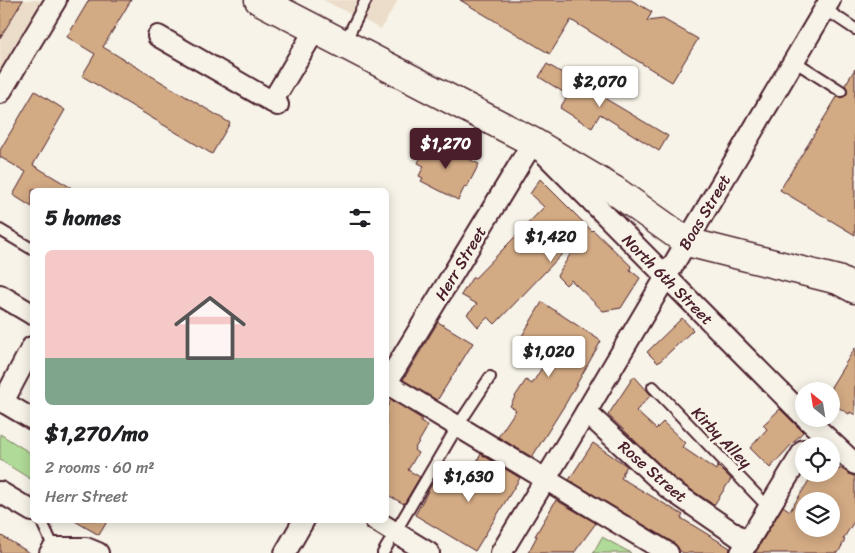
<!DOCTYPE html>
<meta charset="utf-8">
<style>
body{margin:0;font-family:Sriracha,sans-serif;background:#f2f2f2;color:#202124;height:100vh;display:flex;flex-direction:column;font-size:19px;white-space:nowrap}
*{box-sizing:border-box;margin:0}
p{font-size:16px;color:#757577}
.icon{flex:none;width:28px;height:28px;fill:none;stroke:currentColor;stroke-width:2;stroke-linecap:round;stroke-linejoin:round}
.map{position:relative;flex:1;overflow:hidden}
.panel{position:absolute;left:30px;top:188px;width:359px;height:335px;display:flex;flex-direction:column;background:#fff;border-radius:8px;box-shadow:0 2px 12px #0003}
.panel>*{flex:none}
.needle{width:32px;rotate:330deg}
.tools{position:absolute;left:795px;top:382px;display:grid;gap:10px}
.tools a{display:grid;place-items:center;width:45px;height:45px;border-radius:50%;background:#fff;box-shadow:0 2px 12px #0003;font-size:25px}
.price{position:absolute;translate:-50% -42px;padding:0 11px;border-radius:5px;background:#fff;color:#222;font-size:16px;line-height:32px;filter:drop-shadow(0 1px 2px #0008)}
.price::after{content:'';position:absolute;left:50%;top:30px;width:15px;height:11px;margin-left:-8px;background:inherit;clip-path:polygon(0 0,100% 0,50% 100%)}
.price.selected{background:#4a1f2b;color:#fff}
ul{padding:0;list-style:none}
li{display:grid;align-content:center;gap:10px;height:265px;padding:0 15px}
li+li{border-top:1px solid #e0e0e0}
li span{display:grid;place-items:center;height:155px;border-radius:8px;color:#555}
li>.icon{margin-inline-start:auto}
span .icon{width:90px;height:90px;fill:#fffc;stroke-width:1}
li b{font-size:21px}
h2{display:flex;justify-content:space-between;align-items:center;height:60px;padding:0 15px;font-size:21px}
.map>svg:first-child{display:block}
.built{fill:#ecddca}
.green{fill:#b0da97;stroke:#7d7c61}
.building{fill:#d2aa84;stroke:#4a1f2b;fill-rule:evenodd}
.lines{fill:none;stroke-linecap:round;stroke-linejoin:round}
.service-casing{stroke:#4a1f2b;stroke-width:14}
.minor-casing{stroke:#4a1f2b;stroke-width:24}
.secondary-casing{stroke:#4a1f2b;stroke-width:31}
.service{stroke:#f7f3e8;stroke-width:10}
.minor{stroke:#f7f3e8;stroke-width:20}
.secondary{stroke:#f7f3e8;stroke-width:28}
.labels{text-anchor:middle;stroke-width:5;stroke-linejoin:round;paint-order:stroke}
.street-label{font-size:16px;fill:#4a1f2b;stroke:#f7f3e8}
</style>
<div class="map">
<svg width="855" height="553" viewBox="0 0 855 553">
<rect width="100%" height="100%" fill="#f7f3e8"/>
<filter id="ink" filterUnits="userSpaceOnUse"><feTurbulence type="fractalNoise" baseFrequency=".02" numOctaves="2"/><feDisplacementMap in="SourceGraphic" scale="10" xChannelSelector="R" yChannelSelector="G"/><feConvolveMatrix kernelMatrix="1 2 1 2 8 2 1 2 1" color-interpolation-filters="sRGB"/></filter>
<g filter="url(#ink)">
<!-- built -->
<g class="built">
<polygon points="0,0 56,0 0,93"/>
<polygon points="323,0 398,0 381,29"/>
</g>
<!-- green -->
<g class="green">
<polygon points="0,434 32,454 32,480 0,460"/>
<polygon points="602,537 631,553 593,553"/>
</g>
<!-- building -->
<g class="building">
<polygon points="0,0 23,0 0,38"/>
<polygon points="89,0 131,0 103,47 230,123 212,154 82,76 95,54 67,37"/>
<polygon points="460,0 631,0 652,12 647,21 663,19 698,39 672,82 571,20 550,54"/>
<polygon points="547,64 668,136 659,151 600,114 592,128 560,108 568,95 539,77"/>
<polygon points="855,69 855,235 780,190 837,97 844,97 847,94 847,88 845,85"/>
<polygon points="35,91 65,110 33,165 75,190 32,190 32,207 13,195 26,172 0,157 0,150"/>
<polygon points="428,142 443,149 444,147 479,164 467,187 465,186 458,200 421,181 423,178 419,176 424,166 418,163"/>
<polygon points="540,179 592,231 593,230 631,266 630,270 640,278 621,308 603,311 571,280 566,285 557,276 571,253 567,249 495,324 488,317 478,327 467,314 477,304 461,295 472,278 475,278 544,207 530,194"/>
<polygon points="542,302 601,341 566,403 532,457 498,437 516,410 510,406 516,395 526,380 532,384 551,353 522,336"/>
<polygon points="682,318 693,330 658,363 647,352"/>
<polygon points="438,322 473,343 438,399 436,400 403,380"/>
<polygon points="855,348 855,415 850,412 849,414 836,406 837,404 831,401 831,387"/>
<polygon points="634,376 651,395 636,411 656,429 663,422 685,443 682,447 716,470 718,466 731,479 714,505 675,479 608,415"/>
<polygon points="391,400 422,419 420,422 428,426 414,450 418,453 408,470 420,477 404,504 386,494 386,408"/>
<polygon points="780,409 803,432 770,468 750,448 767,429 763,425"/>
<polygon points="593,443 627,466 622,474 623,475 621,478 683,515 681,518 730,548 729,553 683,553 679,550 674,543 569,480"/>
<polygon points="481,454 520,478 475,551 415,515 432,484 433,485 438,476 461,490"/>
<path d="M 831,465 L 839,470 L 840,468 L 855,477 L 855,520 L 843,539 L 845,540 L 838,553 L 755,553 L 783,506 L 790,511 L 813,474 L 831,474 ZM 804,501 L 831,501 L 831,529 L 804,529 Z"/>
<polygon points="556,500 596,523 574,553 528,553 537,536 535,536"/>
<polygon points="73,520 108,520 99,535"/>
<polygon points="0,535 30,553 0,553"/>
</g>
<g class="lines">
<defs>
<g id="service">
<polyline points="825,9 855,29"/>
<polyline points="344,44 366,0"/>
<polyline points="794,61 841,91"/>
<polyline points="0,230 32,249"/>
<polyline points="653,387 769,508"/>
<polyline points="41,520 54,548"/>
<polyline points="383,553 457,427 490,377"/>
</g>
<g id="minor">
<polyline points="158,36 278,105"/>
<polyline points="0,93 56,0"/>
<polyline points="272,102 315,30"/>
<polyline points="0,295 32,314"/>
<polyline points="386,383 668,553"/>
<polyline points="386,384 533,142 804,416"/>
<polyline points="0,400 32,419"/>
<polyline points="3,402 32,347"/>
<polyline points="586,412 668,488 748,543"/>
<polyline points="807,419 855,464"/>
<polyline points="0,492 32,511"/>
<polyline points="375,520 429,553"/>
<polyline points="50,553 54,548 86,548 98,553"/>
<polyline points="285,553 304,520"/>
<polyline points="501,553 586,412 830,0"/>
<polyline points="741,553 804,450"/>
</g>
<polyline id="secondary" points="259,0 533,142 614,190 687,242 838,280 855,289"/>
</defs>
<!-- service casing -->
<use href="#service" class="service-casing"/>
<!-- minor casing -->
<use href="#minor" class="minor-casing"/>
<!-- secondary casing -->
<use href="#secondary" class="secondary-casing"/>
<!-- service -->
<use href="#service" class="service"/>
<!-- minor -->
<use href="#minor" class="minor"/>
<!-- secondary -->
<use href="#secondary" class="secondary"/>
</g>
</g>
<g class="labels">
<!-- street labels -->
<g class="street-label">
<text transform="translate(704 212) rotate(-59)" y="6">Boas Street</text>
<text transform="translate(460 263) rotate(-59)" y="6">Herr Street</text>
<text transform="translate(668 279) rotate(45)" y="6">North 6th Street</text>
<text transform="translate(722 437) rotate(46)" y="6">Kirby Alley</text>
<text transform="translate(653 471) rotate(41)" y="6">Rose Street</text>
</g>
</g>
</svg>
<div class="tools">
<a><svg class="needle" viewBox="-14 -14 28 28"><path d="M0-13l5 13h-10z" fill="#e53935"/><path d="M0 13l5-13h-10z" fill="#757577"/></svg></a>
<a><svg class="icon" aria-label="locate" viewBox="0 0 24 24"><circle cx="12" cy="12" r="6"/><path d="M12 2v4M12 18v4M2 12h4M18 12h4"/></svg></a>
<a><svg class="icon" aria-label="layers" viewBox="0 0 24 24"><path d="M12 4l9 5-9 5-9-5zM3 14l9 5 9-5"/></svg></a>
</div>
<b class="price" style="left:600px;top:108px">$2,070</b>
<b class="price selected" style="left:446px;top:170px">$1,270</b>
<b class="price" style="left:551px;top:263px">$1,420</b>
<b class="price" style="left:549px;top:378px">$1,020</b>
<b class="price" style="left:469px;top:503px">$1,630</b>
<section class="panel">
<h2>5 homes<svg class="icon" aria-label="filters" viewBox="0 0 24 24"><path d="M4 7h16M4 17h16"/><circle cx="9" cy="7" r="2"/><circle cx="15" cy="17" r="2"/></svg></h2>
<ul>
<li><span style="background:linear-gradient(#f6c9c9 70%,#7fa58c 0)"><svg class="icon" aria-label="home" viewBox="0 0 24 24"><path d="M3 11l9-7 9 7M6 9v11h12V9"/></svg></span><div><b>$1,270/mo</b><p>2 rooms · 60 m²</p><p>Herr Street</p></div></li>
</ul>
</section>
</div>
